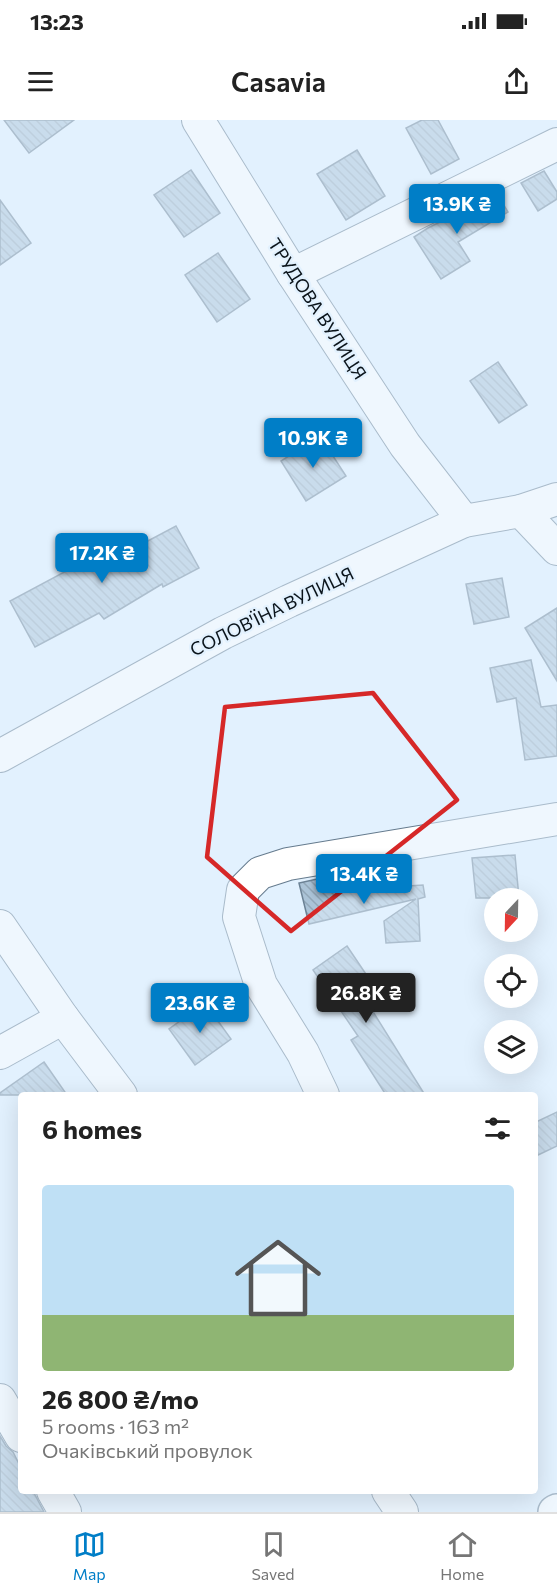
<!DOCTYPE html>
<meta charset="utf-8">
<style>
body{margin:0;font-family:Commissioner,sans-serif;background:#f6f6f6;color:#222;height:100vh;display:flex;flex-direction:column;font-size:22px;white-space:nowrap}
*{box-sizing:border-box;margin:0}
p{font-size:20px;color:#767676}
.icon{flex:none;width:33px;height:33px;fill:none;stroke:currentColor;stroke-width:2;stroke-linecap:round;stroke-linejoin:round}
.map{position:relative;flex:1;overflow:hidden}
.details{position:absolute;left:18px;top:972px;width:520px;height:402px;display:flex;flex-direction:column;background:#fff;border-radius:6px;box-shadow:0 6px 24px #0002}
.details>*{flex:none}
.needle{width:39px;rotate:202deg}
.fabs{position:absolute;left:484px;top:768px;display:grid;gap:12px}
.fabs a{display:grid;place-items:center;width:54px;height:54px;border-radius:50%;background:#fff;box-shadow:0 6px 24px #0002;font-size:30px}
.price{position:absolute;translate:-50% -51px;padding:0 14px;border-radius:6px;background:#007ec7;color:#fff;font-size:20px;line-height:39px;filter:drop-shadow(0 2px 3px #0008)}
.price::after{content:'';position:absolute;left:50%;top:36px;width:18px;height:14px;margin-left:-9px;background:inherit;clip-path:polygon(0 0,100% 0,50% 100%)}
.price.current{background:#222;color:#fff}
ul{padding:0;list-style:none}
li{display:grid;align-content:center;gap:12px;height:318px;padding:0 24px}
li+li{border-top:2px solid #e0e0e0}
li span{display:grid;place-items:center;height:186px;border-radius:6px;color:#555}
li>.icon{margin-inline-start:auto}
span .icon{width:108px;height:108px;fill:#fffc;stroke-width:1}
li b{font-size:26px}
h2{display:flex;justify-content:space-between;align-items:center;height:72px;padding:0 24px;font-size:26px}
.status{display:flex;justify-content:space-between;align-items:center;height:42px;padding:0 30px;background:#fff;direction:ltr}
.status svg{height:16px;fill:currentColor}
header{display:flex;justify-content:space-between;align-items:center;height:78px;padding:0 24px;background:#fff;font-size:27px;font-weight:600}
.dock{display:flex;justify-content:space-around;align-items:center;height:84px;border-top:2px solid #e0e0e0;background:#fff;font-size:16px;color:#767676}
.dock a{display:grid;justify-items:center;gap:3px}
.dock .current{color:#007ec7}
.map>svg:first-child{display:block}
.building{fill:url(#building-back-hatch);stroke:#6c8295;stroke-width:1.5}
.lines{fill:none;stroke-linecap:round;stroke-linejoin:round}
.street-casing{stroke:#657b8e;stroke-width:34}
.secondary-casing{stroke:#657b8e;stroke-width:36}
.street{stroke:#fff;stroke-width:32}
.secondary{stroke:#fff;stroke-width:33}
.marked{fill:none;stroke:#d62828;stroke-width:4.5;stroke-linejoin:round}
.labels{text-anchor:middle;stroke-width:4.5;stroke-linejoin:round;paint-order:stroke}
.street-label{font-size:18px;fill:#0b141b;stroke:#e2f1fe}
</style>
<div class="status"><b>13:23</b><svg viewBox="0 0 49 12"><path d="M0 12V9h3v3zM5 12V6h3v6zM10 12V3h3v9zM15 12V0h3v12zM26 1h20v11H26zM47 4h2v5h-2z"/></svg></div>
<header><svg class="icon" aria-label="menu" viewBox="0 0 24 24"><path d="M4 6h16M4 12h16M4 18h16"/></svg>Casavia<svg class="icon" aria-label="share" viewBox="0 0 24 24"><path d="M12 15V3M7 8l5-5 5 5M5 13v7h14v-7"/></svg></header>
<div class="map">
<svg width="557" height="1392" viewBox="0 0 557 1392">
<defs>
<pattern id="building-back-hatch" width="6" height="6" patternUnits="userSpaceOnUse" patternTransform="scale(1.5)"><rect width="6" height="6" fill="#abc3d7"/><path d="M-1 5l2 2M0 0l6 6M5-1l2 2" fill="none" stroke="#92a7b8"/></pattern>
</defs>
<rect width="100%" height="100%" fill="#e2f1fe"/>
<!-- building -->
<g class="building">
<polygon points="4,0 74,0 29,33"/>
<polygon points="422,0 438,0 459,39 431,54 406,8"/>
<polygon points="357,30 385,76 346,100 317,54"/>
<polygon points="191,50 220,93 184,117 154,75"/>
<polygon points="544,51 557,72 557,79 538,91 521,63"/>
<polygon points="497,74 508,92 458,122 470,141 441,159 414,117 428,108 444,100 445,101"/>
<polygon points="0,80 31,123 0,145"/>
<polygon points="218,133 250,179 217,202 185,155"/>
<polygon points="498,242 527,285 499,303 470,261"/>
<polygon points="320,316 346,356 306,381 281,341"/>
<polygon points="176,406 199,448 163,467 162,464 104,499 99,493 35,527 10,481 72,448 66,438 99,418 112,440"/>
<polygon points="502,458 509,497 474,504 466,464"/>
<polygon points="557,488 557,561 525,508"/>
<polygon points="531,540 541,587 557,585 557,636 525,640 516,578 497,582 490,548"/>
<polygon points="515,735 519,778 476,778 472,738"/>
<polygon points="340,754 344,770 423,765 425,777 418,779 420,821 386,823 384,801 416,779 309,804 299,763"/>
<polygon points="347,826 374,866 362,874 425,975 386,975 351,920 358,916 313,850"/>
<polygon points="205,883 231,919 195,945 169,909"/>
<polygon points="44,942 67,975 0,975 0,973"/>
<polygon points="557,992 557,1026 536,1036 536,1002"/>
<polygon points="0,1316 6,1326 13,1332 21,1348 21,1371 33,1371 44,1392 0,1392"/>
</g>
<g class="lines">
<defs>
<g id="street">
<polyline points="198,0 293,154 405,325 464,401"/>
<polyline points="293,154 557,24"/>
<polyline points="521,391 557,429"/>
<polyline points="0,636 223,513 289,481 464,401 521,391 557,379"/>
<polyline points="0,806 63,898 121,975"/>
<polyline points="0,933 63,898"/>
<polyline points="323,975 303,933 261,865 239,797 243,770 260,753 288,744 557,699"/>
<polyline points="0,1280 21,1316"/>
<polyline points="53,1371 65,1392"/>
<polyline points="388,1371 402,1392"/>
</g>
<polyline id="secondary" points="555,1392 557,1391"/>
</defs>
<!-- street casing -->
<use href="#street" class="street-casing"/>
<!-- secondary casing -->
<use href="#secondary" class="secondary-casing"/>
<!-- street -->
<use href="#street" class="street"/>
<!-- secondary -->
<use href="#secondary" class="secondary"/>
</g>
<!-- marked area -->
<path d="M0 0H557V1392H0ZM 373,573 L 457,680 L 291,811 L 207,737 L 225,587 Z" fill="#e2f1fe" fill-opacity=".55" fill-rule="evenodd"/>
<path class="marked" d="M 373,573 L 457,680 L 291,811 L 207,737 L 225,587 Z"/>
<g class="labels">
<!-- street labels -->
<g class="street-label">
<text transform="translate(317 189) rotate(57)" y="6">ТРУДОВА ВУЛИЦЯ</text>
<text transform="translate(272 492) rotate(-26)" y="6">СОЛОВ'ЇНА ВУЛИЦЯ</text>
</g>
</g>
</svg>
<div class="fabs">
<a><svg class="needle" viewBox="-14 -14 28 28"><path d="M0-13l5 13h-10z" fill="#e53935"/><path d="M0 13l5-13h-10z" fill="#767676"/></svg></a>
<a><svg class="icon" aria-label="locate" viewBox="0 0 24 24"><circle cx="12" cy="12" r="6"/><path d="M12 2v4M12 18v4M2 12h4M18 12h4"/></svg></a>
<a><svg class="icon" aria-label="layers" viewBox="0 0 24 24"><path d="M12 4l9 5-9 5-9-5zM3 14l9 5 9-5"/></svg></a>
</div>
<b class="price" style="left:457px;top:115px">13.9K ₴</b>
<b class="price" style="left:313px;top:349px">10.9K ₴</b>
<b class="price" style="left:102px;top:464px">17.2K ₴</b>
<b class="price" style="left:364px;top:785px">13.4K ₴</b>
<b class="price current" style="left:366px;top:904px">26.8K ₴</b>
<b class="price" style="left:200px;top:914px">23.6K ₴</b>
<section class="details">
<h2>6 homes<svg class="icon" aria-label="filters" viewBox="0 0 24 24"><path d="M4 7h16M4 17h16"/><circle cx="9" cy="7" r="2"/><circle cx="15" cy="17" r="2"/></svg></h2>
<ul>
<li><span style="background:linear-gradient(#bfe0f5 70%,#8fb573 0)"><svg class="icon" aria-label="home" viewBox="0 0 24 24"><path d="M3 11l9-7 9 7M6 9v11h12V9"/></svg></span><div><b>26 800 ₴/mo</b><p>5 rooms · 163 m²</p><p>Очаківський провулок</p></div></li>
</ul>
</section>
</div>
<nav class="dock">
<a class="current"><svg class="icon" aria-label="map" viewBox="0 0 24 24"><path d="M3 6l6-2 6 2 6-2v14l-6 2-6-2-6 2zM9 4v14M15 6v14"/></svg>Map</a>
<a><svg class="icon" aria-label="saved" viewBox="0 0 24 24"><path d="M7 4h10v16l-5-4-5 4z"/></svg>Saved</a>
<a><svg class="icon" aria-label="home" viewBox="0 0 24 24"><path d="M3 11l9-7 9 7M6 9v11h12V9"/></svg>Home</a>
</nav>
